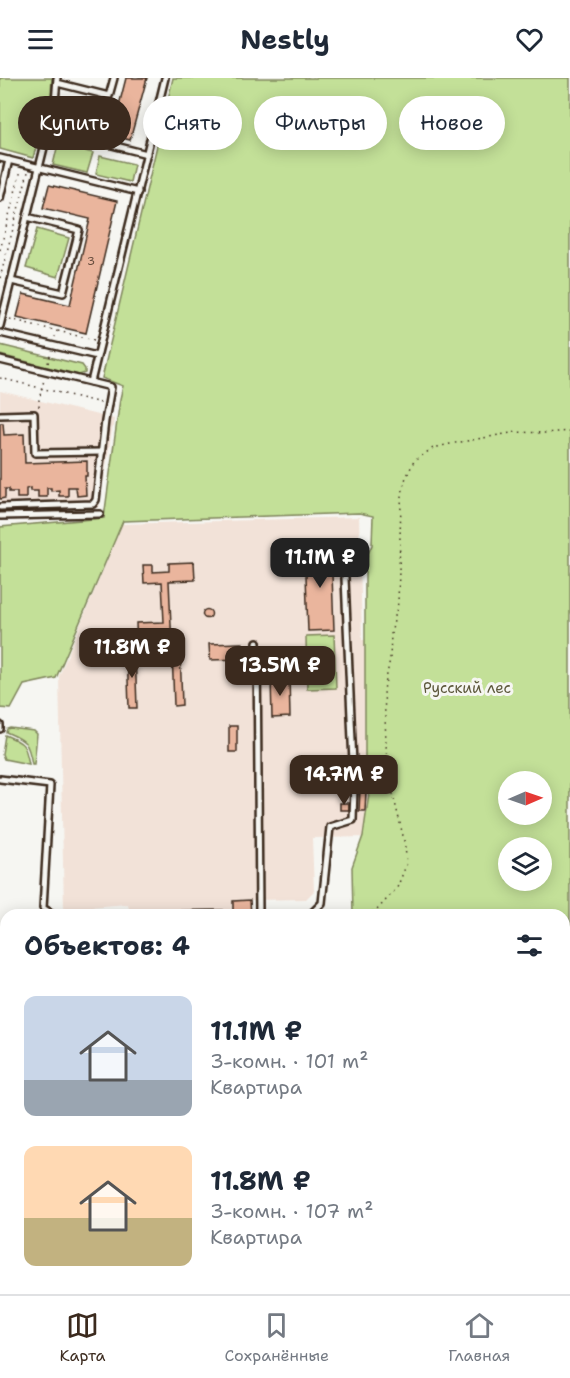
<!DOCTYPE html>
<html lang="ru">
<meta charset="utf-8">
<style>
body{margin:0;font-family:"Shantell Sans",sans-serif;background:#f2f2f3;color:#1f2937;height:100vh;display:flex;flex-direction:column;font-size:22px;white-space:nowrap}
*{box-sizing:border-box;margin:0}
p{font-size:20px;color:#747a83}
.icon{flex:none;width:33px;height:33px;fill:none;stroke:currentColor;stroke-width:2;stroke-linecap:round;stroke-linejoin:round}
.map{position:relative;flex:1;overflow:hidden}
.sheet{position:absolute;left:0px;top:831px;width:570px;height:386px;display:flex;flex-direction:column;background:#fff;border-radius:18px 18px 0 0;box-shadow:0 3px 15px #0003}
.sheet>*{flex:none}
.hud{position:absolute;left:18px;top:18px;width:534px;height:54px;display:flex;gap:12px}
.needle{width:39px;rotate:88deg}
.tools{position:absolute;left:498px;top:693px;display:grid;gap:12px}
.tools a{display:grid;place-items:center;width:54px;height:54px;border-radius:50%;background:#fff;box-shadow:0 3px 15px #0003;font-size:30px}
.price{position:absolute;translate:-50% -51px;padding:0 14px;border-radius:12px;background:#3b2a1e;color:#fff;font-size:20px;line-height:39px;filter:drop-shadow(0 2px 3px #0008)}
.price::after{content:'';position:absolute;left:50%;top:36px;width:18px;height:14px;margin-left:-9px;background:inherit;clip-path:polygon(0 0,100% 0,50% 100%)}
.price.selected{background:#222;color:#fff}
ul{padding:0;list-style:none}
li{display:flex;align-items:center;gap:18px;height:150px;padding:0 24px}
li span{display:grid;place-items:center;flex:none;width:168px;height:120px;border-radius:12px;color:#555}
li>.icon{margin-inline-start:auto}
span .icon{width:72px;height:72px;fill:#fffc;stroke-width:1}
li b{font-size:26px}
h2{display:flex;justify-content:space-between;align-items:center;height:72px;padding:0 24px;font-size:26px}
.pill{padding:0 21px;border-radius:27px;background:#fff;box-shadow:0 3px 15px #0003;font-size:21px;line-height:54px}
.pill.selected{background:#3b2a1e;color:#fff}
header{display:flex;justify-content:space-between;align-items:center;height:78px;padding:0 24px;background:#fff;font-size:27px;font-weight:700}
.tab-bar{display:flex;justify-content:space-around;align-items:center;height:84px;border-top:2px solid #e0e1e3;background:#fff;font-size:16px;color:#747a83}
.tab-bar a{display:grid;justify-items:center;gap:3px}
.tab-bar .selected{color:#3b2a1e}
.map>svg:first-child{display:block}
.built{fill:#f2e2d8}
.green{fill:#c3e098;stroke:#7f855b;stroke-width:1.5;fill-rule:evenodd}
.building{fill:#eab59d;stroke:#3b2a1e;stroke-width:1.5}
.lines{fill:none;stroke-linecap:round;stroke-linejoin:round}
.lane-casing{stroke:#3b2a1e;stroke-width:10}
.secondary-casing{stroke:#3b2a1e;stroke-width:20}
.path{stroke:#3b2a1e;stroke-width:1.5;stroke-dasharray:1.5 4.5;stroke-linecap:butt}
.lane{stroke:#f6f6f2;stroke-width:5}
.secondary{stroke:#f6f6f2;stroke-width:15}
.labels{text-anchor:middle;stroke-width:6;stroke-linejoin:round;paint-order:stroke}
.number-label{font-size:12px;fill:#674d3e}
.park-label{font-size:15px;fill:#5d583c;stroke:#f6f6f2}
</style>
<header><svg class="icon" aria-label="menu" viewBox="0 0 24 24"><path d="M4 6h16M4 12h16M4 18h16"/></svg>Nestly<svg class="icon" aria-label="heart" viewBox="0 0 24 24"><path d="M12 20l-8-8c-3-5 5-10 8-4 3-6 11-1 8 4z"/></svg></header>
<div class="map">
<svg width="570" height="1216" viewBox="0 0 570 1216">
<rect width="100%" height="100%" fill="#f6f6f2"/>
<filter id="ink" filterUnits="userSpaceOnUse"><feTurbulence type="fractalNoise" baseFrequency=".0167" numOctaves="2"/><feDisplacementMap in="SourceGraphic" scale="12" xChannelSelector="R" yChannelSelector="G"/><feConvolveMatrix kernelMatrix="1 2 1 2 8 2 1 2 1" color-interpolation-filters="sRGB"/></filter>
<g filter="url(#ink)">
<!-- built -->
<g class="built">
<polygon points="0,313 114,341 99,430 0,433"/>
<polygon points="359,439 362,562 370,562 369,759 312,760 314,813 306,821 251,822 251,837 130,837 128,826 64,831 59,598 122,446"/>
</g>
<!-- green -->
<g class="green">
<polygon points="0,0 52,0 51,16 33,80 0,71"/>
<path d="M 173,0 L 570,0 L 570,891 L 564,891 L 564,837 L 353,837 L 352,789 L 363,758 L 369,716 L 365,686 L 365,482 L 372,467 L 373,438 L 359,435 L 123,443 L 56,600 L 24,607 L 11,631 L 0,630 L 0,449 L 104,440 L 120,321 L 123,308 L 102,300 ZM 508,704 L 542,704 L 542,736 L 508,736 ZM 508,770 L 542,770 L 542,802 L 508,802 Z"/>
<polygon points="58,66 93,75 87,95 53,87"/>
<polygon points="100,78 134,86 130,104 96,96"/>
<polygon points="37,151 69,160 58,199 26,190"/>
<polygon points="0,267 82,287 85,291 85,295 79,297 0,277"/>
<polygon points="334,557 336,610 307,611 306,558"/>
<path d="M 10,650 L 34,653 L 37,656 L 34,686 L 32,686 C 28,664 27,663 6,654 L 7,651 Z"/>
<path d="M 5,657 C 24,665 25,665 29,686 L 4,681 L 2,676 Z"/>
<polygon points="0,906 6,906 6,954 0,957"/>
<polygon points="564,957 570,958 570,1175 564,1174"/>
<polygon points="6,1011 6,1210 564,1210 564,1201 570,1203 570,1216 0,1216 0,1014"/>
</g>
<!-- building -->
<g class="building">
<polygon points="126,0 147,0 130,62 58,43 63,25 116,39"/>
<polygon points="49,107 117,123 86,255 17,239 23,216 70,227 90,141 43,130"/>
<polygon points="0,345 3,345 4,357 24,356 25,385 87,383 87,398 85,398 86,417 77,418 76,409 68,409 68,418 59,418 59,412 51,413 51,410 47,410 47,419 38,419 38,413 30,413 30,410 26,411 26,420 17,420 17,414 9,414 9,411 5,411 5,420 0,421"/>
<polygon points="331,469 334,552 308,553 305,470"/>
<polygon points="194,484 195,502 169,503 172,569 137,571 136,545 164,544 162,504 144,505 143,487 153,487 153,494 169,493 169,485"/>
<circle cx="207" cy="536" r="4.5"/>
<polygon points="242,565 243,581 210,582 209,566"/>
<polygon points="172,571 180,571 182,627 174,628"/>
<polygon points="127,572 135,572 137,630 129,630"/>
<polygon points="289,598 290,639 272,640 271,599"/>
<rect x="229" y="648" width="8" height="26"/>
<polygon points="360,712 366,713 365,733 359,733"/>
<rect x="340" y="725" width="9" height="7"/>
<polygon points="250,822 251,837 233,837 233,823"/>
<polygon points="223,832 223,837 147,837 147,833"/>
</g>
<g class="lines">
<defs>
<g id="lane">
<polyline points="57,5 109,18 114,0"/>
<polyline points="49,51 147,76"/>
<polyline points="0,80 138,114"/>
<polyline points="0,120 9,82"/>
<polyline points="11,203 63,215 79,152 27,139"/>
<polyline points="0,248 55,25 57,0"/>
<polyline points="0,255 97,278"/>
<polyline points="0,282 111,309 105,343 96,422 93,426 0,429"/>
<polyline points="91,304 165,0"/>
<polyline points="0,337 34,336 35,375 102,374"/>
<polyline points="0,438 100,436"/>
<polyline points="257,564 259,837"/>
<polyline points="0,647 0,651"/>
<polyline points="0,701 50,707 43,830 54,837"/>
<polyline points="310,837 322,825 330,749 353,742 354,709 344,477"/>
</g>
<g id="secondary">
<polyline points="564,927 570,927"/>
<polyline points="564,945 570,946"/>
<polyline points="0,975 6,972"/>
<polyline points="0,998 6,995"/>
</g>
</defs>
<!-- lane casing -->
<use href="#lane" class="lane-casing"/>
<!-- secondary casing -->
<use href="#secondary" class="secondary-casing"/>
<!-- path -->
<g class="path">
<polyline points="0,172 21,92"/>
<polyline points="0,200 28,94"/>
<polyline points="10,241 57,253 55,259"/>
<polyline points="58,253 94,262"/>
<polyline points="48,285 51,275"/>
<polyline points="0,300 101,325"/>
<polyline points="39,329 39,322 44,302"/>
<polyline points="354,837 376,833 397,810 407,785 404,762 387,691 384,612 390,581 391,556 398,525 401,426 404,404 414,383 433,370 450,366 516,354 544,355 570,353"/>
<polyline points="0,959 6,957"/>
<polyline points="564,962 570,963"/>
<polyline points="0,1042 6,1038"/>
<polyline points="0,1043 6,1042"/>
<polyline points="564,1177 570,1178"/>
<polyline points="356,1210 363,1216"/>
</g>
<!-- lane -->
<use href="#lane" class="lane"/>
<!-- secondary -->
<use href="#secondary" class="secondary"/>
</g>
</g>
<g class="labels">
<!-- number labels -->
<g class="number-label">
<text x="91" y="187">3</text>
</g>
<!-- park labels -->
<g class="park-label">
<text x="467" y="615">Русский лес</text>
</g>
</g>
</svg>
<div class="tools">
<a><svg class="needle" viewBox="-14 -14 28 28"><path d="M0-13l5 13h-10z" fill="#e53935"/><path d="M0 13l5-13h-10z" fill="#747a83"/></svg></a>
<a><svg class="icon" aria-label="layers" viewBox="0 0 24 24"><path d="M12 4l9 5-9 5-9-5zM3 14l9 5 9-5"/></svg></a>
</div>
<b class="price selected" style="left:320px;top:511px">11.1M ₽</b>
<b class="price" style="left:132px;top:601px">11.8M ₽</b>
<b class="price" style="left:280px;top:619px">13.5M ₽</b>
<b class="price" style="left:344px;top:728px">14.7M ₽</b>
<div class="hud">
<a class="pill selected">Купить</a>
<a class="pill">Снять</a>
<a class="pill">Фильтры</a>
<a class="pill">Новое</a>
</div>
<section class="sheet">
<h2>Объектов: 4<svg class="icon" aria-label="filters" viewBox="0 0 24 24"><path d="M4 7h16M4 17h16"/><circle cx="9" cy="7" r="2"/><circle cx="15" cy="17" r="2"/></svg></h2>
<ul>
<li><span style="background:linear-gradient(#c9d6e8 70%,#9aa5b1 0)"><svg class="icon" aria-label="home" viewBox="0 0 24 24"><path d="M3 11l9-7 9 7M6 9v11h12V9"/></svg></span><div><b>11.1M ₽</b><p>3-комн. · 101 m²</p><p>Квартира</p></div></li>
<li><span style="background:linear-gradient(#ffd9b3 60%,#c2b280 0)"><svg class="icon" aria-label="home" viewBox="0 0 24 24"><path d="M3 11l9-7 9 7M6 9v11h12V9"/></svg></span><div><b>11.8M ₽</b><p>3-комн. · 107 m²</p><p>Квартира</p></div></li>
</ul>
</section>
</div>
<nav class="tab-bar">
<a class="selected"><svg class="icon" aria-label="map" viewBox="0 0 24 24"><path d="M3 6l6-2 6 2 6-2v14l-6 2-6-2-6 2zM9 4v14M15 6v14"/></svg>Карта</a>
<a><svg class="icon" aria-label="saved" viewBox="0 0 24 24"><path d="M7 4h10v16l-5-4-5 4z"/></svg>Сохранённые</a>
<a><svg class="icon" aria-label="home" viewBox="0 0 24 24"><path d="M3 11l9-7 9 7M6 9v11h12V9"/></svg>Главная</a>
</nav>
